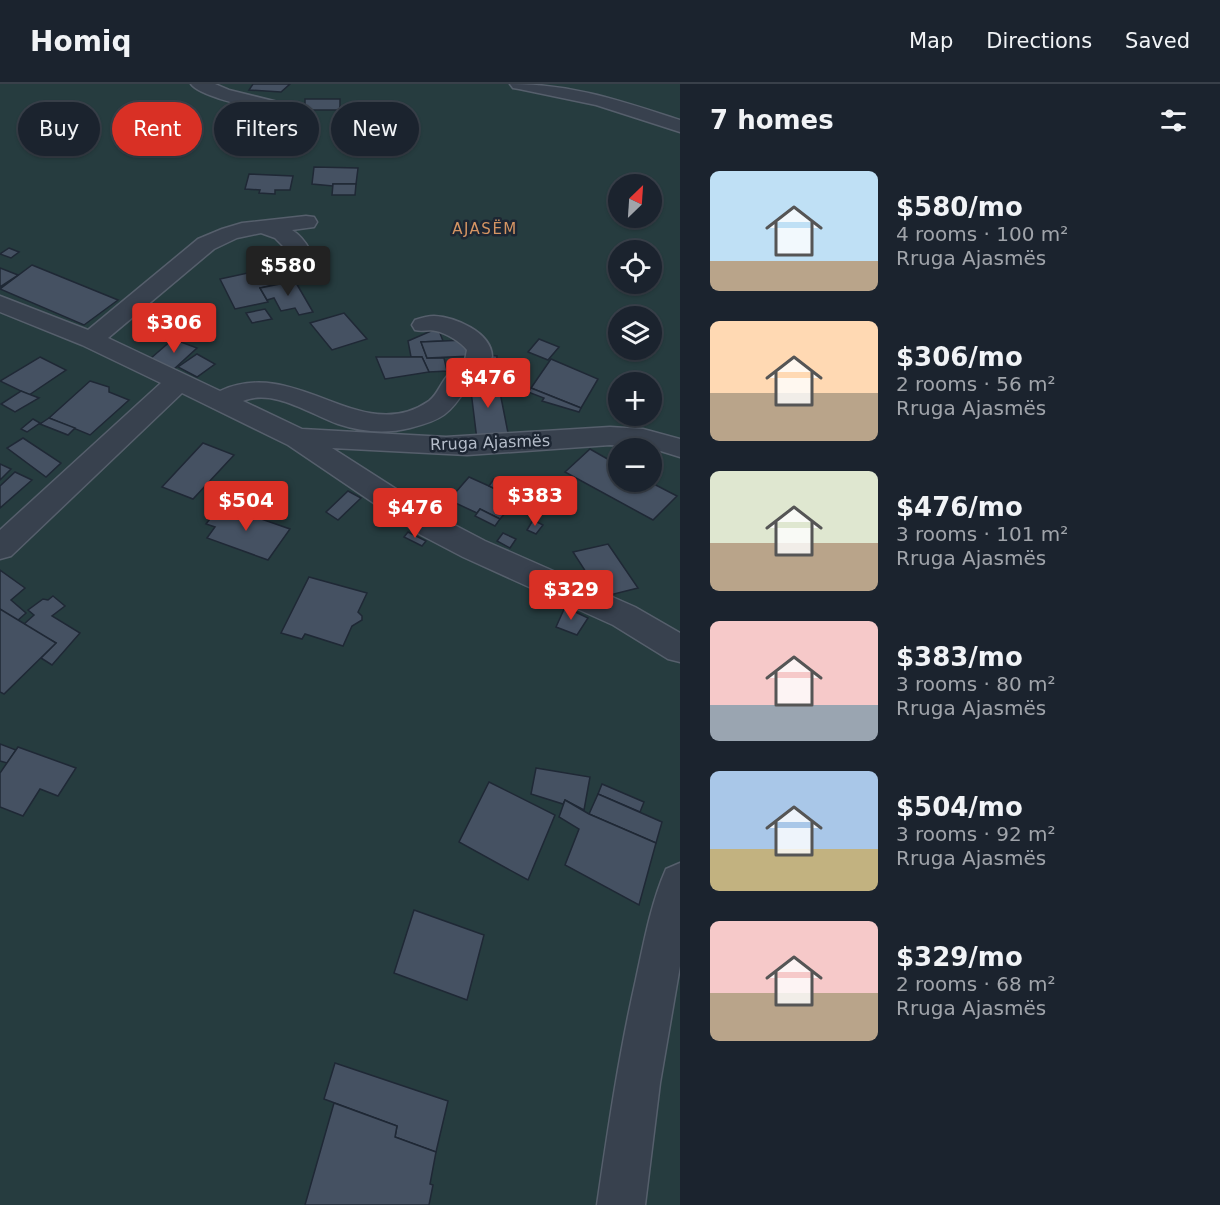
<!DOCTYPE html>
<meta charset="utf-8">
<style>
body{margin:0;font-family:"DejaVu Sans",sans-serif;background:#282f3a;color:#f1f3f6;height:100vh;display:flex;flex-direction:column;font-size:22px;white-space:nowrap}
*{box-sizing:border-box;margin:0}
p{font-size:20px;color:#a0a4aa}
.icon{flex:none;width:33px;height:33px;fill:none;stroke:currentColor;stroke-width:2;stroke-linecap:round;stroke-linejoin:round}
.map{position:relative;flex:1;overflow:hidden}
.panel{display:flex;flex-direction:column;background:#1b232e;width:540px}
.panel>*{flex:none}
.guide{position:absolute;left:18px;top:18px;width:570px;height:54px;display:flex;gap:12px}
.needle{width:39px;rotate:25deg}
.tools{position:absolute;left:608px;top:90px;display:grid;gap:12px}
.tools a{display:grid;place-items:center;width:54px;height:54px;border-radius:50%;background:#1b232e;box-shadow:0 2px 4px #0004,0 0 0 2px #39404a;font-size:30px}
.price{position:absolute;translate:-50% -51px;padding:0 14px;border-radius:6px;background:#d93025;color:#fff;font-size:20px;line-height:39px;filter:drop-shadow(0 2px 3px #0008)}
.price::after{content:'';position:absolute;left:50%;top:36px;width:18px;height:14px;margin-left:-9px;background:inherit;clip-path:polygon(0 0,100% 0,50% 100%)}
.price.active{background:#222;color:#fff}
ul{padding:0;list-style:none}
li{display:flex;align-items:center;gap:18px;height:150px;padding:0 30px}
li span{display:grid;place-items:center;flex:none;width:168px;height:120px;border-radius:9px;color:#555}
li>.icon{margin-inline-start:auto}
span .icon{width:72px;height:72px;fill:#fffc;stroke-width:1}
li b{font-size:26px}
h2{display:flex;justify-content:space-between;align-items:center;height:72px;padding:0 30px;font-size:26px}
.chip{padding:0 21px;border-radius:27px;background:#1b232e;box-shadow:0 2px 4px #0004,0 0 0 2px #39404a;font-size:21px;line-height:54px}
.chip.active{background:#d93025;color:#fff}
header{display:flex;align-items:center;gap:36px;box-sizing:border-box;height:84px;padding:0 30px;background:#1b232e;border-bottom:2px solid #39404a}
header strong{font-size:28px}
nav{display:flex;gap:33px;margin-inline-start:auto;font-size:21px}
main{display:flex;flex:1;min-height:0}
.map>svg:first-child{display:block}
.green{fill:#263c3f;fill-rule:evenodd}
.building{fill:#455162;stroke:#1f2835;stroke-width:1.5}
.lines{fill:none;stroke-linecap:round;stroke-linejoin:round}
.minor-casing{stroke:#565f6c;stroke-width:3}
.minor{fill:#38414e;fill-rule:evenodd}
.labels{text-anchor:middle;stroke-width:5;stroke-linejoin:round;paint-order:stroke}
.far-neighbourhood-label{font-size:15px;letter-spacing:1.5px;fill:#d59563;stroke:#1d2633}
.street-label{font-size:16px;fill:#b4bcc9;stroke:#1d2633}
</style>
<header>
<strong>Homiq</strong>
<nav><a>Map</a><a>Directions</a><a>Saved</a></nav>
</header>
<main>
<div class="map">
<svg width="680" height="1121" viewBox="0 0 680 1121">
<rect width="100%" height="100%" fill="#242f3e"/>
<!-- green -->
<path class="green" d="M 0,0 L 680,0 L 680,1121 L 0,1121 ZM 618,100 L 651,100 L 651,134 L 618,134 ZM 618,166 L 651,166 L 651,200 L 618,200 ZM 618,232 L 651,232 L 651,266 L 618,266 ZM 618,298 L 651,298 L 651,332 L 618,332 ZM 618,364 L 651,364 L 651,398 L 618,398 Z"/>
<!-- building -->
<g class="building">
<polygon points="253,0 290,0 281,8 249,6"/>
<rect x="305" y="15" width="35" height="11"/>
<polygon points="384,22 384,29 341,30 340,23"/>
<polygon points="314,83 358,84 356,100 333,100 333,102 312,100"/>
<polygon points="249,90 293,92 290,106 275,106 275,110 259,109 260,106 245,105"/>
<polygon points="333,100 356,100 355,111 332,111"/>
<polygon points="9,164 19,168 11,174 0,170"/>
<polygon points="32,181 118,216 84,241 0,205"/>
<polygon points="0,184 18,191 0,203"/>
<polygon points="271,184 282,199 260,204 268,218 235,225 220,195"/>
<polygon points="295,197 313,228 299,231 295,224 281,227 274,214 267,216 260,204"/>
<polygon points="265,225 272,235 252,239 246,229"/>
<polygon points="344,229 367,255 332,266 310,239"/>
<polygon points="438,244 443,257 421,258 427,274 444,274 447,287 429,288 422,273 411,273 408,257"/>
<polygon points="173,255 197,264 174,285 150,275"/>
<polygon points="539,255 559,263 548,276 528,268"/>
<polygon points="465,256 472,272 427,274 421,258"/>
<polygon points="197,270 215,280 197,293 178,283"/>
<polygon points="488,271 497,272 495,293 483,293"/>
<polygon points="40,273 66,286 29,311 0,297"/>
<polygon points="376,273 422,273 429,288 385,295"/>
<polygon points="551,275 598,295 581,324 531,304"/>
<polygon points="481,293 497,293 509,354 477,356 470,299"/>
<polygon points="90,297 109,303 109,308 129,316 90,351 49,334"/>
<polygon points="531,304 581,324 579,328 542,317 544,314 528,308"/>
<polygon points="21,307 39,314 15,328 1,320"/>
<polygon points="49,334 75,344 68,351 40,340"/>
<polygon points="33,335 40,339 27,348 21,345"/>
<polygon points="23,354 61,379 46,393 7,364"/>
<polygon points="203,359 234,371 193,415 162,403"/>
<polygon points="590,365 618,381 618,398 650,398 677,412 653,436 565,388"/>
<polygon points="0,380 11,385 0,396"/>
<polygon points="15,388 32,396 0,424 0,402"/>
<polygon points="469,393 489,402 517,415 500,435 480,425 477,429 449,416"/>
<polygon points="494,395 520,407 514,414 489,402"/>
<polygon points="348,407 361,414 338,436 326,428"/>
<polygon points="221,421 290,445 268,476 207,454 215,443 206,440"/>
<polygon points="480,425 500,435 495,442 475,432"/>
<polygon points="533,436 543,441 536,450 527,446"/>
<polygon points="408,448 426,457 422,462 404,453"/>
<polygon points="503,449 516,455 510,464 497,457"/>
<polygon points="608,460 638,504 602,513 573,468"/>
<polygon points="0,486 25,504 11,516 26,529 17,537 0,525"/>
<polygon points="309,493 367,509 358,528 362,532 362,536 352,542 343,562 305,550 302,555 281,549"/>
<polygon points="53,512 65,522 52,532 80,549 52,581 41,574 56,559 23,541 34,531 28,526 43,515 48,516"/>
<polygon points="565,523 588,534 577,551 556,543"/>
<polygon points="0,525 56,559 4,610 0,608"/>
<polygon points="0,660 16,666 7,679 0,677"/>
<polygon points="18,663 76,684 58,712 40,705 23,732 0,723 0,689"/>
<polygon points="536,684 590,693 584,726 565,716 563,720 531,710"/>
<polygon points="489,698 555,731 528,796 459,758"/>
<polygon points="602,700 644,718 640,728 598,710"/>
<polygon points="598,710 662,738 656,759 589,730"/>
<polygon points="565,716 589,730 656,759 639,821 565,781 579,745 559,733"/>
<polygon points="414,826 484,851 467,916 394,889"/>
<polygon points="335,979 448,1017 436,1068 395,1053 397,1042 324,1015"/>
<polygon points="334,1019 397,1042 395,1053 436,1068 430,1100 433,1101 429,1121 305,1121"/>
</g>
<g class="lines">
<defs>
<g id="minor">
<path d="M 191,0 L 215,0 L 229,6 L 302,24 L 304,28 L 302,32 L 295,34 C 274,28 202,15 191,0 Z"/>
<path d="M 510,0 C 574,0 621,17 680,36 L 680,48 L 596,21 L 519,5 L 513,4 Z"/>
<path d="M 306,132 L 314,133 L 317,138 L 314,143 L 292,146 C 308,156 314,174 320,192 L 316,197 L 308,199 L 300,197 L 287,166 L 275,154 L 261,149 L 237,154 L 214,165 L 108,254 L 220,307 C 297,271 361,364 429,317 C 438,310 440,300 448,291 C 453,285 460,282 465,276 L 467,266 C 461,258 446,249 436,247 C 429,245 423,248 415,246 L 412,241 L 415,236 C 421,234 428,232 434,232 C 455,233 491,248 492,272 C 486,291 474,291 467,303 C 450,330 442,336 410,344 C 386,350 362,348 338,340 C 310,330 273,304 243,317 L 302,345 L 446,353 L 610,343 L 643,345 L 680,355 L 680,373 L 651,364 L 610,361 L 467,371 L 332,364 L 443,435 L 485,457 L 635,523 L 680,549 L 680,578 L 668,575 L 613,541 L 463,473 L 421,451 L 288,361 L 182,309 L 11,472 L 0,475 L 0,446 L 161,299 L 82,261 L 0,228 L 0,212 L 88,246 L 198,155 L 222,145 L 242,139 Z"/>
<path d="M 680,779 L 680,882 L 660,999 L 645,1121 L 597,1121 C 608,1045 619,970 636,895 C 644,858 651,819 666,785 Z"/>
</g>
</defs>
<!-- minor casing -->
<use href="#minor" class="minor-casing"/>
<!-- minor -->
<use href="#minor" class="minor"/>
</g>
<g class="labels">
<!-- far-neighbourhood labels -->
<g class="far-neighbourhood-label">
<text x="485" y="150">AJASËM</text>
</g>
<!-- street labels -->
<g class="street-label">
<text transform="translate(490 358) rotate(-2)" y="6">Rruga Ajasmës</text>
</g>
</g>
</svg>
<div class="tools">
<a><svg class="needle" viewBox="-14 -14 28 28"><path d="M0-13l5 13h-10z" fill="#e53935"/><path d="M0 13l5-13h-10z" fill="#a0a4aa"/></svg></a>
<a><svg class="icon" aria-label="locate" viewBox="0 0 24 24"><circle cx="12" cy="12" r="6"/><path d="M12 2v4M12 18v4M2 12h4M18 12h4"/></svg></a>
<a><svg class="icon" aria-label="layers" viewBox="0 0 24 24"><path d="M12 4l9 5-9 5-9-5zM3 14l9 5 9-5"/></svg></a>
<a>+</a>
<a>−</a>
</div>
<b class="price active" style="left:288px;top:213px">$580</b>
<b class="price" style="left:174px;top:270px">$306</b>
<b class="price" style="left:488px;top:325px">$476</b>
<b class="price" style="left:535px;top:443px">$383</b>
<b class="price" style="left:246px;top:448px">$504</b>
<b class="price" style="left:415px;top:455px">$476</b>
<b class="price" style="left:571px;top:537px">$329</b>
<div class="guide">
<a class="chip">Buy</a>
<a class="chip active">Rent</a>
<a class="chip">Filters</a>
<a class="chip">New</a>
</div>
</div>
<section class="panel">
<h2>7 homes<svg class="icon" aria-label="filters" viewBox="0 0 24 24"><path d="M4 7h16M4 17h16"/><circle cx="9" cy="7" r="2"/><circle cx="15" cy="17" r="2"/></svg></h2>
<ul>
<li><span style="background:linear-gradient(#bfe0f5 75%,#b9a48a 0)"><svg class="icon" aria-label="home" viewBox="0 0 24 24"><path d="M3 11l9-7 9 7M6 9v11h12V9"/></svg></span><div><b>$580/mo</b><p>4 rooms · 100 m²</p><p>Rruga Ajasmës</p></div></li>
<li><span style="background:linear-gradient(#ffd9b3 60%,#b9a48a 0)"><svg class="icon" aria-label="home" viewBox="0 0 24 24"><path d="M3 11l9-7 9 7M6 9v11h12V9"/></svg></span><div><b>$306/mo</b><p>2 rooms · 56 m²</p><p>Rruga Ajasmës</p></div></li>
<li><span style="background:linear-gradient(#dfe7d0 60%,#b9a48a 0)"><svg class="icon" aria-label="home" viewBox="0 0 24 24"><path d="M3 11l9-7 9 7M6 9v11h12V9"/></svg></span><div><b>$476/mo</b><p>3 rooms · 101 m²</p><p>Rruga Ajasmës</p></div></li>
<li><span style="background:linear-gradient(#f6c9c9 70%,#9aa5b1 0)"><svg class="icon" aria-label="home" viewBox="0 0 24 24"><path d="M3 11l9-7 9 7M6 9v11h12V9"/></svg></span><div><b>$383/mo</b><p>3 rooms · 80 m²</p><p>Rruga Ajasmës</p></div></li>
<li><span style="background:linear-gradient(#a9c7e8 65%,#c2b280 0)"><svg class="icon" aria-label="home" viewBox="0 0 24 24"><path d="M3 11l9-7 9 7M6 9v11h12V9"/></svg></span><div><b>$504/mo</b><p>3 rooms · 92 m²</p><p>Rruga Ajasmës</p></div></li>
<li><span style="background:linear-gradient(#f6c9c9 60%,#b9a48a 0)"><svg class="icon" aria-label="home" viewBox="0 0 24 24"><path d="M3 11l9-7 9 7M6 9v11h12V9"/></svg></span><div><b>$329/mo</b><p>2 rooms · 68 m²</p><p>Rruga Ajasmës</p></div></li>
</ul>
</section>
</main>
